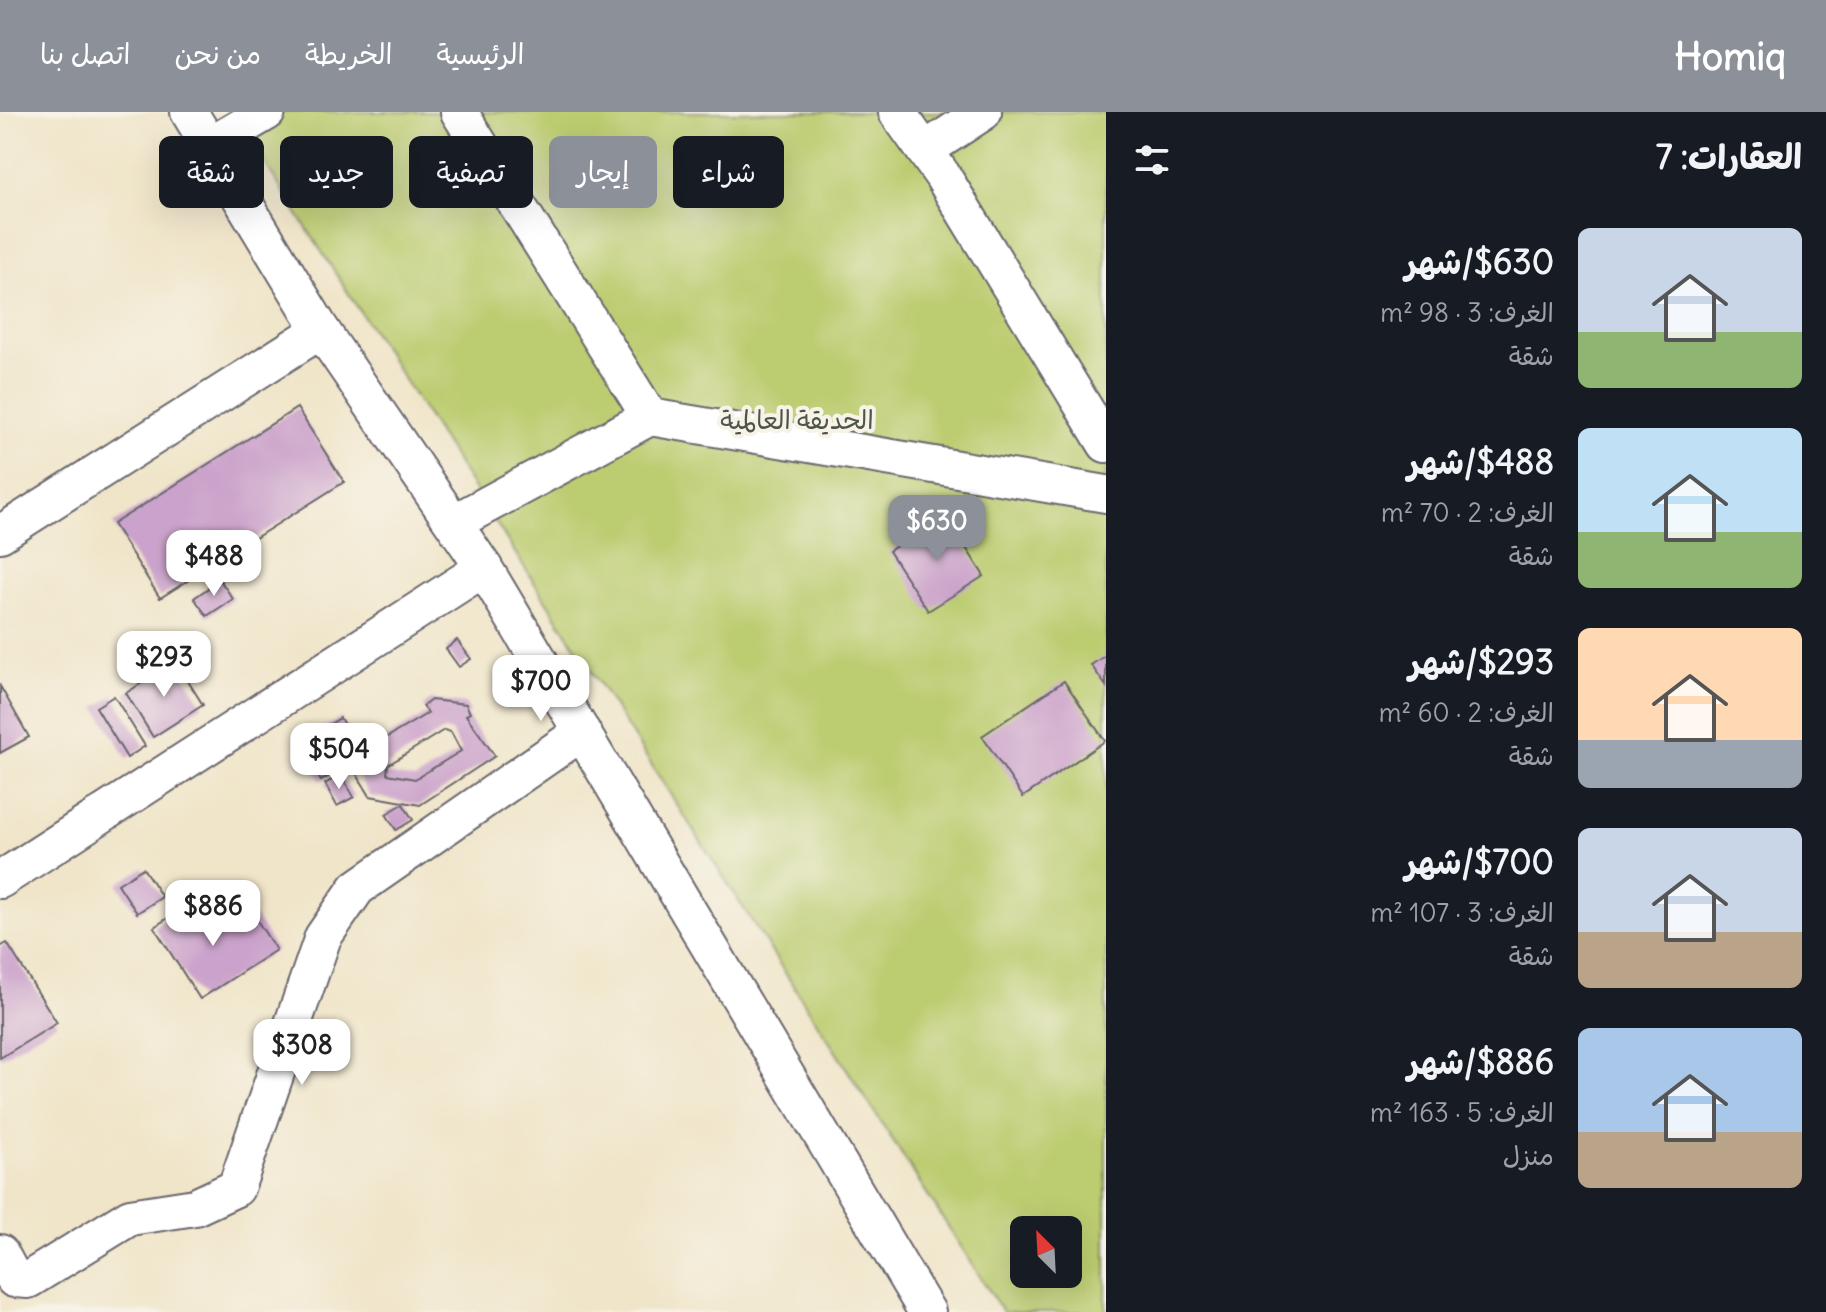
<!DOCTYPE html>
<html lang="ar">
<meta charset="utf-8">
<style>
body{margin:0;font-family:Delius,"Playpen Sans Arabic",sans-serif;background:#20242c;color:#f1f3f6;direction:rtl;height:100vh;display:flex;flex-direction:column;font-size:30px;white-space:nowrap}
*{box-sizing:border-box;margin:0}
p{font-size:26px;color:#9ea1a6}
.icon{flex:none;width:44px;height:44px;fill:none;stroke:currentColor;stroke-width:2;stroke-linecap:round;stroke-linejoin:round}
.map{position:relative;flex:1;overflow:hidden;direction:ltr}
.details{display:flex;flex-direction:column;background:#171b24;width:720px}
.details>*{flex:none}
.guide{position:absolute;left:24px;top:24px;width:760px;height:72px;direction:rtl;display:flex;gap:16px}
.needle{width:52px;rotate:336deg}
.buttons{position:absolute;left:1010px;top:1104px;display:grid;gap:16px}
.buttons a{display:grid;place-items:center;width:72px;height:72px;border-radius:12px;background:#171b24;box-shadow:0 8px 32px #0002;font-size:40px}
.price{position:absolute;translate:-50% -68px;padding:0 18px;border-radius:16px;background:#fff;color:#222;font-size:26px;line-height:52px;filter:drop-shadow(0 2px 4px #0008)}
.price::after{content:'';position:absolute;left:50%;top:48px;width:24px;height:18px;margin-left:-12px;background:inherit;clip-path:polygon(0 0,100% 0,50% 100%)}
.price.selected{background:#8c9099;color:#fff}
ul{padding:0;list-style:none}
li{display:flex;align-items:center;gap:24px;height:200px;padding:0 24px}
li span{display:grid;place-items:center;flex:none;width:224px;height:160px;border-radius:12px;color:#555}
li>.icon{margin-inline-start:auto}
span .icon{width:96px;height:96px;fill:#fffc;stroke-width:1}
li b{font-size:34px}
h2{display:flex;justify-content:space-between;align-items:center;height:96px;padding:0 24px;font-size:34px}
.chip{padding:0 28px;border-radius:12px;background:#171b24;box-shadow:0 8px 32px #0002;font-size:28px;line-height:72px}
.chip.selected{background:#8c9099;color:#fff}
header{display:flex;align-items:center;gap:48px;box-sizing:border-box;height:112px;padding:0 40px;background:#8c9099;color:#fff}
header strong{font-size:38px}
nav{display:flex;gap:44px;margin-inline-start:auto;font-size:28px}
main{display:flex;flex:1;min-height:0}
.map>svg:first-child{display:block}
.green{fill:#bccc6f;stroke:#6f7755;stroke-width:2;fill-rule:evenodd}
.building{fill:#cba2cb;fill-rule:evenodd}
.lines{fill:none;stroke-linecap:round;stroke-linejoin:round}
.minor-casing{stroke:#6a666d;stroke-width:40}
.minor{stroke:#fff;stroke-width:36}
.labels{text-anchor:middle;stroke-width:8;stroke-linejoin:round;paint-order:stroke}
.park-label{font-size:26px;fill:#50554b;stroke:#f7f3e8}
</style>
<header>
<strong>Homiq</strong>
<nav><a>الرئيسية</a><a>الخريطة</a><a>من نحن</a><a>اتصل بنا</a></nav>
</header>
<main>
<section class="details">
<h2>العقارات: 7<svg class="icon" aria-label="filters" viewBox="0 0 24 24"><path d="M4 7h16M4 17h16"/><circle cx="9" cy="7" r="2"/><circle cx="15" cy="17" r="2"/></svg></h2>
<ul>
<li><span style="background:linear-gradient(#c9d6e8 65%,#8fb573 0)"><svg class="icon" aria-label="home" viewBox="0 0 24 24"><path d="M3 11l9-7 9 7M6 9v11h12V9"/></svg></span><div><b>$630/شهر</b><p>الغرف: 3 · 98 m²</p><p>شقة</p></div></li>
<li><span style="background:linear-gradient(#bfe0f5 65%,#8fb573 0)"><svg class="icon" aria-label="home" viewBox="0 0 24 24"><path d="M3 11l9-7 9 7M6 9v11h12V9"/></svg></span><div><b>$488/شهر</b><p>الغرف: 2 · 70 m²</p><p>شقة</p></div></li>
<li><span style="background:linear-gradient(#ffd9b3 70%,#9aa5b1 0)"><svg class="icon" aria-label="home" viewBox="0 0 24 24"><path d="M3 11l9-7 9 7M6 9v11h12V9"/></svg></span><div><b>$293/شهر</b><p>الغرف: 2 · 60 m²</p><p>شقة</p></div></li>
<li><span style="background:linear-gradient(#c9d6e8 65%,#b9a48a 0)"><svg class="icon" aria-label="home" viewBox="0 0 24 24"><path d="M3 11l9-7 9 7M6 9v11h12V9"/></svg></span><div><b>$700/شهر</b><p>الغرف: 3 · 107 m²</p><p>شقة</p></div></li>
<li><span style="background:linear-gradient(#a9c7e8 65%,#b9a48a 0)"><svg class="icon" aria-label="home" viewBox="0 0 24 24"><path d="M3 11l9-7 9 7M6 9v11h12V9"/></svg></span><div><b>$886/شهر</b><p>الغرف: 5 · 163 m²</p><p>منزل</p></div></li>
</ul>
</section>
<div class="map">
<svg width="1106" height="1200" viewBox="0 0 1106 1200">
<rect width="100%" height="100%" fill="#f7f3e8"/>
<filter id="ink" filterUnits="userSpaceOnUse"><feTurbulence type="fractalNoise" baseFrequency=".0125" numOctaves="2"/><feDisplacementMap in="SourceGraphic" scale="16" xChannelSelector="R" yChannelSelector="G"/><feConvolveMatrix kernelMatrix="1 2 1 2 8 2 1 2 1" color-interpolation-filters="sRGB"/></filter>
<filter id="wash" filterUnits="userSpaceOnUse"><feTurbulence type="fractalNoise" baseFrequency=".006" numOctaves="4" result="noise"/><feDisplacementMap in="SourceGraphic" scale="32" xChannelSelector="R" yChannelSelector="G"/><feGaussianBlur stdDeviation="1.8" result="paint"/><feColorMatrix in="noise" values="0 0 0 0 0 0 0 0 0 0 0 0 0 0 0 0 0 1.4 0 .05"/><feComposite in="paint" operator="in"/></filter>
<g filter="url(#wash)">
<rect width="100%" height="100%" fill="#f0e5c9"/>
<!-- green -->
<path class="green" d="M 232,0 L 1106,0 L 1106,1200 L 1003,1200 ZM 1024,1118 L 1068,1118 L 1068,1162 L 1024,1162 Z"/>
<g id="blocks">
<!-- building -->
<g class="building">
<polygon points="297,296 344,370 160,486 113,412"/>
<polygon points="945,403 984,464 928,499 889,439"/>
<polygon points="220,468 233,487 207,504 194,486"/>
<polygon points="457,528 471,547 459,555 446,537"/>
<polygon points="1106,543 1106,574 1091,553"/>
<polygon points="176,550 203,593 153,625 126,581"/>
<polygon points="1064,569 1105,629 1023,685 982,624"/>
<polygon points="0,574 29,625 0,641"/>
<polygon points="114,584 145,634 127,646 96,595"/>
<path d="M 431,588 L 466,592 L 470,601 L 466,603 L 495,644 L 420,693 L 370,684 L 356,661 L 361,641 L 428,601 L 423,594 ZM 444,618 L 451,620 L 461,639 L 415,667 L 387,662 L 388,653 Z"/>
<polygon points="340,606 351,624 330,637 342,656 321,669 298,632"/>
<polygon points="341,663 354,685 337,694 325,672"/>
<polygon points="403,692 413,708 396,718 386,702"/>
<polygon points="143,756 162,785 137,801 118,772"/>
<polygon points="190,792 211,825 251,799 276,838 200,887 154,815"/>
<polygon points="7,831 57,911 0,946 0,835"/>
</g>
</g>
</g>
<g filter="url(#ink)">
<use href="#blocks" fill-opacity="0" stroke="#6a666d" stroke-width="2"/>
<g class="lines">
<defs>
<g id="minor">
<polyline points="189,0 321,218 484,456 927,1200"/>
<polyline points="459,0 650,305 1106,382"/>
<polyline points="897,0 942,63 1106,332"/>
<polyline points="211,33 267,0"/>
<polyline points="925,38 983,0"/>
<polyline points="455,410 650,305"/>
<polyline points="0,422 321,218"/>
<polyline points="0,768 484,456"/>
<polyline points="0,1141 14,1167 28,1168 130,1105 195,1095 236,1076 323,825 357,776 582,620"/>
</g>
</defs>
<!-- minor casing -->
<use href="#minor" class="minor-casing"/>
<!-- minor -->
<use href="#minor" class="minor"/>
</g>
</g>
<g class="labels">
<!-- park labels -->
<g class="park-label">
<text x="797" y="317">الحديقة العالمية</text>
</g>
</g>
</svg>
<div class="buttons">
<a><svg class="needle" viewBox="-14 -14 28 28"><path d="M0-13l5 13h-10z" fill="#e53935"/><path d="M0 13l5-13h-10z" fill="#9ea1a6"/></svg></a>
</div>
<b class="price selected" style="left:937px;top:451px">$630</b>
<b class="price" style="left:214px;top:486px">$488</b>
<b class="price" style="left:164px;top:587px">$293</b>
<b class="price" style="left:541px;top:611px">$700</b>
<b class="price" style="left:339px;top:679px">$504</b>
<b class="price" style="left:213px;top:836px">$886</b>
<b class="price" style="left:302px;top:975px">$308</b>
<div class="guide">
<a class="chip">شراء</a>
<a class="chip selected">إيجار</a>
<a class="chip">تصفية</a>
<a class="chip">جديد</a>
<a class="chip">شقة</a>
</div>
</div>
</main>
